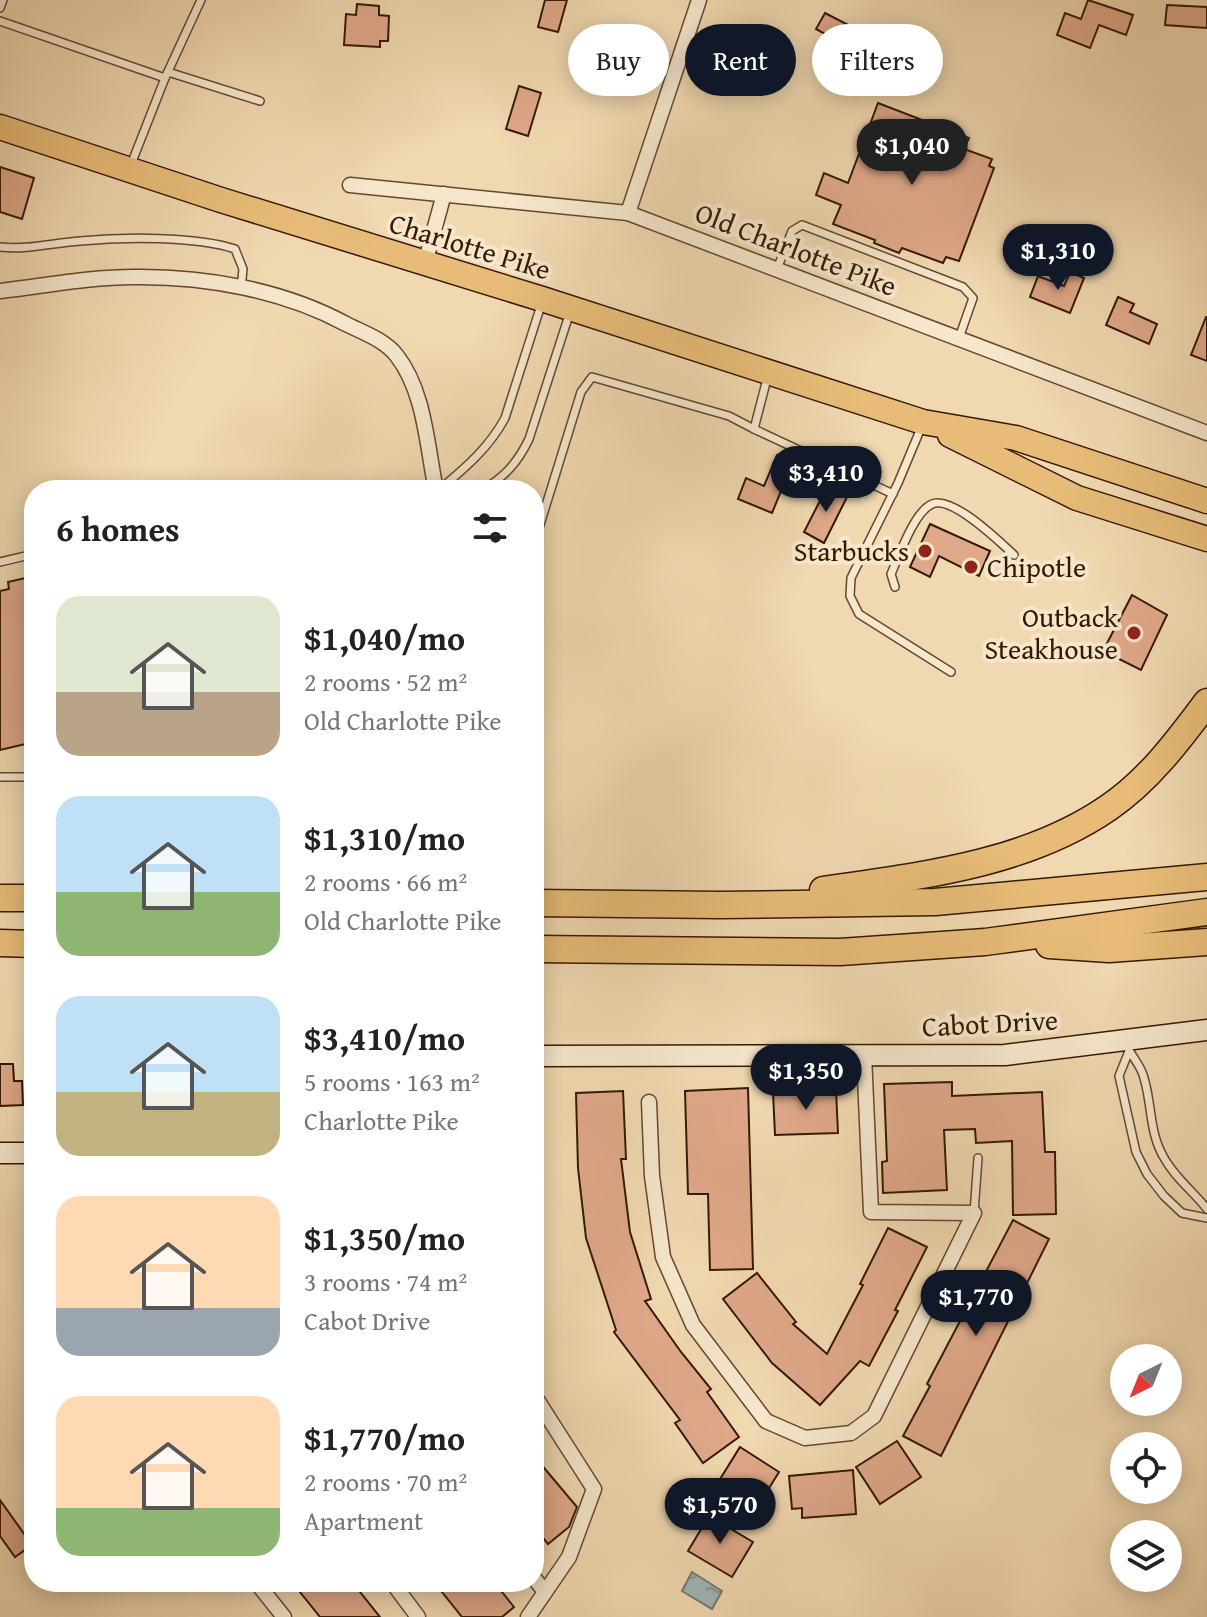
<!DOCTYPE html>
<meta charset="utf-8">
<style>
body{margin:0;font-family:"Gentium Book Plus",serif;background:#f6f6f6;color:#222;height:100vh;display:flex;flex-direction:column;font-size:30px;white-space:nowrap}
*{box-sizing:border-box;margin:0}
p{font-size:26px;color:#767676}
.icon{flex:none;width:44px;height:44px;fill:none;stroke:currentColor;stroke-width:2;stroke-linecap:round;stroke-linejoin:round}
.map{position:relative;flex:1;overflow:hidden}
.side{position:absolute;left:24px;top:480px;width:520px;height:1112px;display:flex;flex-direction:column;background:#fff;border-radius:32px;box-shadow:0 4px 20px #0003}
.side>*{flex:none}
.banner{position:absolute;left:568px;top:24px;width:518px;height:72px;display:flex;gap:16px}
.needle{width:52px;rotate:223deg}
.fabs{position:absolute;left:1110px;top:1344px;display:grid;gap:16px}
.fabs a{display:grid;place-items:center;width:72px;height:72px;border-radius:50%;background:#fff;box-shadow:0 4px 20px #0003;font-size:40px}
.price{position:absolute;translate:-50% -68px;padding:0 18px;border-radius:28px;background:#111827;color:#fff;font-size:26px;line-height:52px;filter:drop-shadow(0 2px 4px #0008)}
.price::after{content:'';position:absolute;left:50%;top:48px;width:24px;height:18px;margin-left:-12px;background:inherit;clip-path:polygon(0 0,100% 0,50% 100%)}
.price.on{background:#222;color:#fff}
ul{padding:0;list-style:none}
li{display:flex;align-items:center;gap:24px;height:200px;padding:0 32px}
li span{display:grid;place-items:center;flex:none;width:224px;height:160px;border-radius:24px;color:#555}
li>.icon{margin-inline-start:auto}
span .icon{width:96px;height:96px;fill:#fffc;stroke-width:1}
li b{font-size:34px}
h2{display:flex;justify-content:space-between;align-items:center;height:96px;padding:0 32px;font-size:34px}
.pill{padding:0 28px;border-radius:36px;background:#fff;box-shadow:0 4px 20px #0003;font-size:28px;line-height:72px}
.pill.on{background:#111827;color:#fff}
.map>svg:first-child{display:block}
.water{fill:url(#water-ripples);stroke:#75786f;stroke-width:2}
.building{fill:#dfa88a;stroke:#361903;stroke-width:2}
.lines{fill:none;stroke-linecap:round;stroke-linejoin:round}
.lane-casing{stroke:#64492e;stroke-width:10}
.street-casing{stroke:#64492e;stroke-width:17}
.secondary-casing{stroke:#361903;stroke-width:23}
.primary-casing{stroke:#361903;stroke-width:27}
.highway-casing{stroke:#361903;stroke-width:29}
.lane{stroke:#f5e6cc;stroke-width:7}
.street{stroke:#f5e6cc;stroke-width:14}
.secondary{stroke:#f5e6cc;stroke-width:20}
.primary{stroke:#e8bc78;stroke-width:24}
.highway{stroke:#e8bc78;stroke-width:26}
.poi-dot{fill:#8f2418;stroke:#f5e6cc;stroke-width:3}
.labels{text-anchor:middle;stroke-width:8;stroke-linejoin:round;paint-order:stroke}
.street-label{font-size:28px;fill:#361903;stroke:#f5e6cc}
.poi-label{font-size:28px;fill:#361903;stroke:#f5e6cc;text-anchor:end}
</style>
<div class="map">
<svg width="1207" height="1617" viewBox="0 0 1207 1617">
<defs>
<pattern id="water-ripples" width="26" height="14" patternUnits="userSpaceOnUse" patternTransform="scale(2)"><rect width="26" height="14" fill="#9fb7b7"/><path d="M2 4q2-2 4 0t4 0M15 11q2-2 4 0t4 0" fill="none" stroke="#829493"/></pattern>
</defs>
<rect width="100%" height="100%" fill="#f0d8b0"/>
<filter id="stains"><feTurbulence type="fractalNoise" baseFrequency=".0025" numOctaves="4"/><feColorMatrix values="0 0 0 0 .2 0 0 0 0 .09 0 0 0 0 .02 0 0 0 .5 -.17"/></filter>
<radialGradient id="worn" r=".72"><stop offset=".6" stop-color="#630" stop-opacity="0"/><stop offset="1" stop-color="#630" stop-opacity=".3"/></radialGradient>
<!-- water -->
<polygon class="water" points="692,1572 722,1591 712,1609 682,1591"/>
<!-- building -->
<g class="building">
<polygon points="545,0 567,0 558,32 538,27"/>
<polygon points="1088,0 1133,15 1126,35 1099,25 1090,48 1057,35 1065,13 1081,19"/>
<polygon points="357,4 379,6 379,15 389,16 388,41 380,41 380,47 344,45 346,14 356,15"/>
<polygon points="1167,5 1207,7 1207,28 1165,25"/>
<polygon points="825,13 856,29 847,46 816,29"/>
<polygon points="519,86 541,93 528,136 506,129"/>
<polygon points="878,103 969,138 964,149 992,159 989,166 994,168 959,261 946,257 943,263 902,248 899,253 874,243 875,240 833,224 841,205 816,195 824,173 848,183"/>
<polygon points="0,167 34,178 22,219 0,212"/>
<polygon points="1070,272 1084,278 1070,313 1030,297 1038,276 1064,286"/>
<polygon points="1118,297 1134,304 1130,312 1157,324 1149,344 1106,325"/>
<polygon points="1206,317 1207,317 1207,361 1191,355"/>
<polygon points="777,455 793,462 772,513 738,499 746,478 764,486"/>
<polygon points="828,485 848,495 824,543 804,532"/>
<polygon points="930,524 990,551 979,576 939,556 930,577 910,567"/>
<polygon points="34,576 34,742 0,750 0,591 9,589 8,582"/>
<polygon points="1132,595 1167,615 1141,670 1103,651"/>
<polygon points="0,1064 13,1064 14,1081 22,1081 23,1105 0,1106"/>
<polygon points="952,1082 952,1096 1042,1092 1045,1152 1055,1152 1056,1214 1013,1215 1012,1141 976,1143 975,1129 944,1130 947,1190 883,1193 882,1162 887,1161 884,1084"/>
<polygon points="748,1088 753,1269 710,1270 708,1194 688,1194 685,1091"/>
<polygon points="836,1090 838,1133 775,1135 773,1092"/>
<polygon points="623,1091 626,1159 621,1159 630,1232 651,1299 645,1301 681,1352 711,1389 707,1392 739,1437 703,1463 675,1423 680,1420 614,1332 616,1330 586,1238 578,1168 576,1093"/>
<polygon points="1013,1220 1049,1239 941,1456 903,1436 930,1386 927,1384"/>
<polygon points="888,1228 927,1247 895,1310 898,1311 869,1366 860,1361 820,1405 772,1363 723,1299 757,1273 796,1322 793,1324 827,1354 863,1285 860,1284"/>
<polygon points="897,1441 921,1477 880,1504 856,1467"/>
<polygon points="740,1447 779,1472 756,1509 717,1484"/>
<polygon points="534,1456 577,1507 569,1527 548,1544 534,1527"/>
<polygon points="853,1470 856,1514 802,1518 802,1508 792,1509 789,1476"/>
<polygon points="0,1500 32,1545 15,1557 0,1536"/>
<polygon points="709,1516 753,1542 732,1577 688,1551"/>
<polygon points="292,1582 352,1582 380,1617 320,1617"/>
<polygon points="434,1582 494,1582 514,1607 502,1617 462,1617"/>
</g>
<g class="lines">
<defs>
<g id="lane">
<polyline points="0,8 3,0"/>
<polyline points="0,21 165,78"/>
<polyline points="168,72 260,101"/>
<polyline points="130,167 165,78 201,0"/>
<path d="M 0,247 C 27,250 53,243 80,241 C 122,237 196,236 235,249 L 243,269 L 241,288"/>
<polyline points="777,269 792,231 802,225 963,287 973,298 959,338"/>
<polyline points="768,375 754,429 893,494"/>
<polyline points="921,428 898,483 851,578 850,596 859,614 951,672"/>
<path d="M 439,490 C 465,468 489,448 505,418 L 542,302"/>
<path d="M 482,490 C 505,477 518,462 529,439 L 570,312"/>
<polyline points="534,544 581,392 592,377 729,416 754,429"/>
<polyline points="0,562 34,554"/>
<path d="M 895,587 L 891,574 C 899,556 914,512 932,504 C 952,495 1000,542 1014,555"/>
<polyline points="0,777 34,777"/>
<path d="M 1129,1050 C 1134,1059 1142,1068 1144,1078 C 1152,1104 1149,1131 1163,1156 C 1174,1177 1193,1191 1207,1209"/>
<polyline points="1129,1051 1119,1076 1136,1152 1147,1174 1164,1196 1182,1213 1207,1218"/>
<polyline points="974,1213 978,1158"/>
</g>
<g id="street">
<polyline points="350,185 628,213 1207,433"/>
<polyline points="628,213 699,0"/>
<polyline points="425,263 444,194"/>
<path d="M 0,291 C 44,286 89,277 134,277 C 205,276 283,290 346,324 C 364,333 385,340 397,356 C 425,392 427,447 436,490"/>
<polyline points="649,1102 652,1176 663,1257 693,1325 766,1421 805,1438 851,1433 874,1416 974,1213 871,1212 864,1055"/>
<polyline points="534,1578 545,1592"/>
<polyline points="256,1582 284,1617"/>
<polyline points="392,1582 418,1617"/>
<polyline points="528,1617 569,1557 594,1489 534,1395"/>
</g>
<g id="secondary">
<polyline points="534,1056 1005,1055 1207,1030"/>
<polyline points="0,1153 34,1153"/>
</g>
<g id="primary">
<polyline points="0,127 221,200 542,299 923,422 1016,438 1207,501"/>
<polyline points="950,435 1077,498 1207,539"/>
</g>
<g id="highway">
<path d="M 823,890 C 919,876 1025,865 1108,808 C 1148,781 1178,741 1207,702"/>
<polyline points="0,898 34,898"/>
<polyline points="534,903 720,905 935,902 1207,877"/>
<polyline points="0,943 34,944"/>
<polyline points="1049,945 1109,949 1207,942"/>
<polyline points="534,949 840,952 985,942 1207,912"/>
</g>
</defs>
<!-- lane casing -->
<use href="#lane" class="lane-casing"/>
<!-- street casing -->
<use href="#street" class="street-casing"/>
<!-- secondary casing -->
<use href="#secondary" class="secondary-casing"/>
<!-- primary casing -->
<use href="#primary" class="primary-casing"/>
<!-- highway casing -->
<use href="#highway" class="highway-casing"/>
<!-- lane -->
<use href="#lane" class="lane"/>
<!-- street -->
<use href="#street" class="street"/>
<!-- secondary -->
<use href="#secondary" class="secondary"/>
<!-- primary -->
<use href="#primary" class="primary"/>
<!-- highway -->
<use href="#highway" class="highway"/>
</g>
<!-- markers -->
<g class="poi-dot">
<circle cx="925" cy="551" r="8"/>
<circle cx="971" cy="567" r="8"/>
<circle cx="1134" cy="633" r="8"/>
</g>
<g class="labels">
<!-- street labels -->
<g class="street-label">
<text transform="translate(470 246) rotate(17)" y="10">Charlotte Pike</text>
<text transform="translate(796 249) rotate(21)" y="10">Old Charlotte Pike</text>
<text transform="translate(990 1023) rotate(-3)" y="10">Cabot Drive</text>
</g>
<!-- poi labels -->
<g class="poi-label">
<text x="909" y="561">Starbucks</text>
<text x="987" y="577" text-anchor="start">Chipotle</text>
<text x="1118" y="627">Outback<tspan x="1118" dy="32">Steakhouse</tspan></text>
</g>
</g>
<rect width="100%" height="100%" filter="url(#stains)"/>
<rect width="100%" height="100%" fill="url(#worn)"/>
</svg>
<div class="fabs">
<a><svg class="needle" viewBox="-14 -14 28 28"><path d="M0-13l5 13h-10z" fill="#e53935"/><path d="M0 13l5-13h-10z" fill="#767676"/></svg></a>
<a><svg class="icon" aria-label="locate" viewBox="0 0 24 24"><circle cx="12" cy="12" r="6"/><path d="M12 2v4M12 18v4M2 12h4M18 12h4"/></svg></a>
<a><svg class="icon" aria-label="layers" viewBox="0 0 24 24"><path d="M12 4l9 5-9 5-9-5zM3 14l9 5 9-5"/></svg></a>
</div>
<b class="price on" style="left:912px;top:187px">$1,040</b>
<b class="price" style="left:1058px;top:292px">$1,310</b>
<b class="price" style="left:826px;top:514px">$3,410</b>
<b class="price" style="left:806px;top:1112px">$1,350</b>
<b class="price" style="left:976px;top:1338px">$1,770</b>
<b class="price" style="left:720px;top:1546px">$1,570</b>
<div class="banner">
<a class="pill">Buy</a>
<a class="pill on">Rent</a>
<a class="pill">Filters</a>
</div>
<section class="side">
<h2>6 homes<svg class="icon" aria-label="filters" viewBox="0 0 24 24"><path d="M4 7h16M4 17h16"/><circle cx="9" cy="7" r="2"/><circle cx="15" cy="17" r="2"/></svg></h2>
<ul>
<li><span style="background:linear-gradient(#dfe7d0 60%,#b9a48a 0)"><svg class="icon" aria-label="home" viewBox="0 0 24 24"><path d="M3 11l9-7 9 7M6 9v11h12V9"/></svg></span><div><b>$1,040/mo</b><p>2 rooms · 52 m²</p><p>Old Charlotte Pike</p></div></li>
<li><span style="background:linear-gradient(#bfe0f5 60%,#8fb573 0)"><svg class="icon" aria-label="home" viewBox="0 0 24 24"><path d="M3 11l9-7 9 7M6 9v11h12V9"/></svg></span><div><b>$1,310/mo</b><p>2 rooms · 66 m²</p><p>Old Charlotte Pike</p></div></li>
<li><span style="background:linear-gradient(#bfe0f5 60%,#c2b280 0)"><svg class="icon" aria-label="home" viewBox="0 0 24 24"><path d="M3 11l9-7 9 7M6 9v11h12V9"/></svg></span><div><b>$3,410/mo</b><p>5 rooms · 163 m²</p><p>Charlotte Pike</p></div></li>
<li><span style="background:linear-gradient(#ffd9b3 70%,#9aa5b1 0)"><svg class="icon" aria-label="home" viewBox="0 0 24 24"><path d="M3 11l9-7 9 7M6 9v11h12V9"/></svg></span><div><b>$1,350/mo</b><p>3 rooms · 74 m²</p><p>Cabot Drive</p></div></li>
<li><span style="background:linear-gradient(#ffd9b3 70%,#8fb573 0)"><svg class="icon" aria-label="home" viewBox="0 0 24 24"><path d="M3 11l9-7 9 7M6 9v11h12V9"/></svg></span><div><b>$1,770/mo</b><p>2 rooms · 70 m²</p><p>Apartment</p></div></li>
</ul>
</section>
</div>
